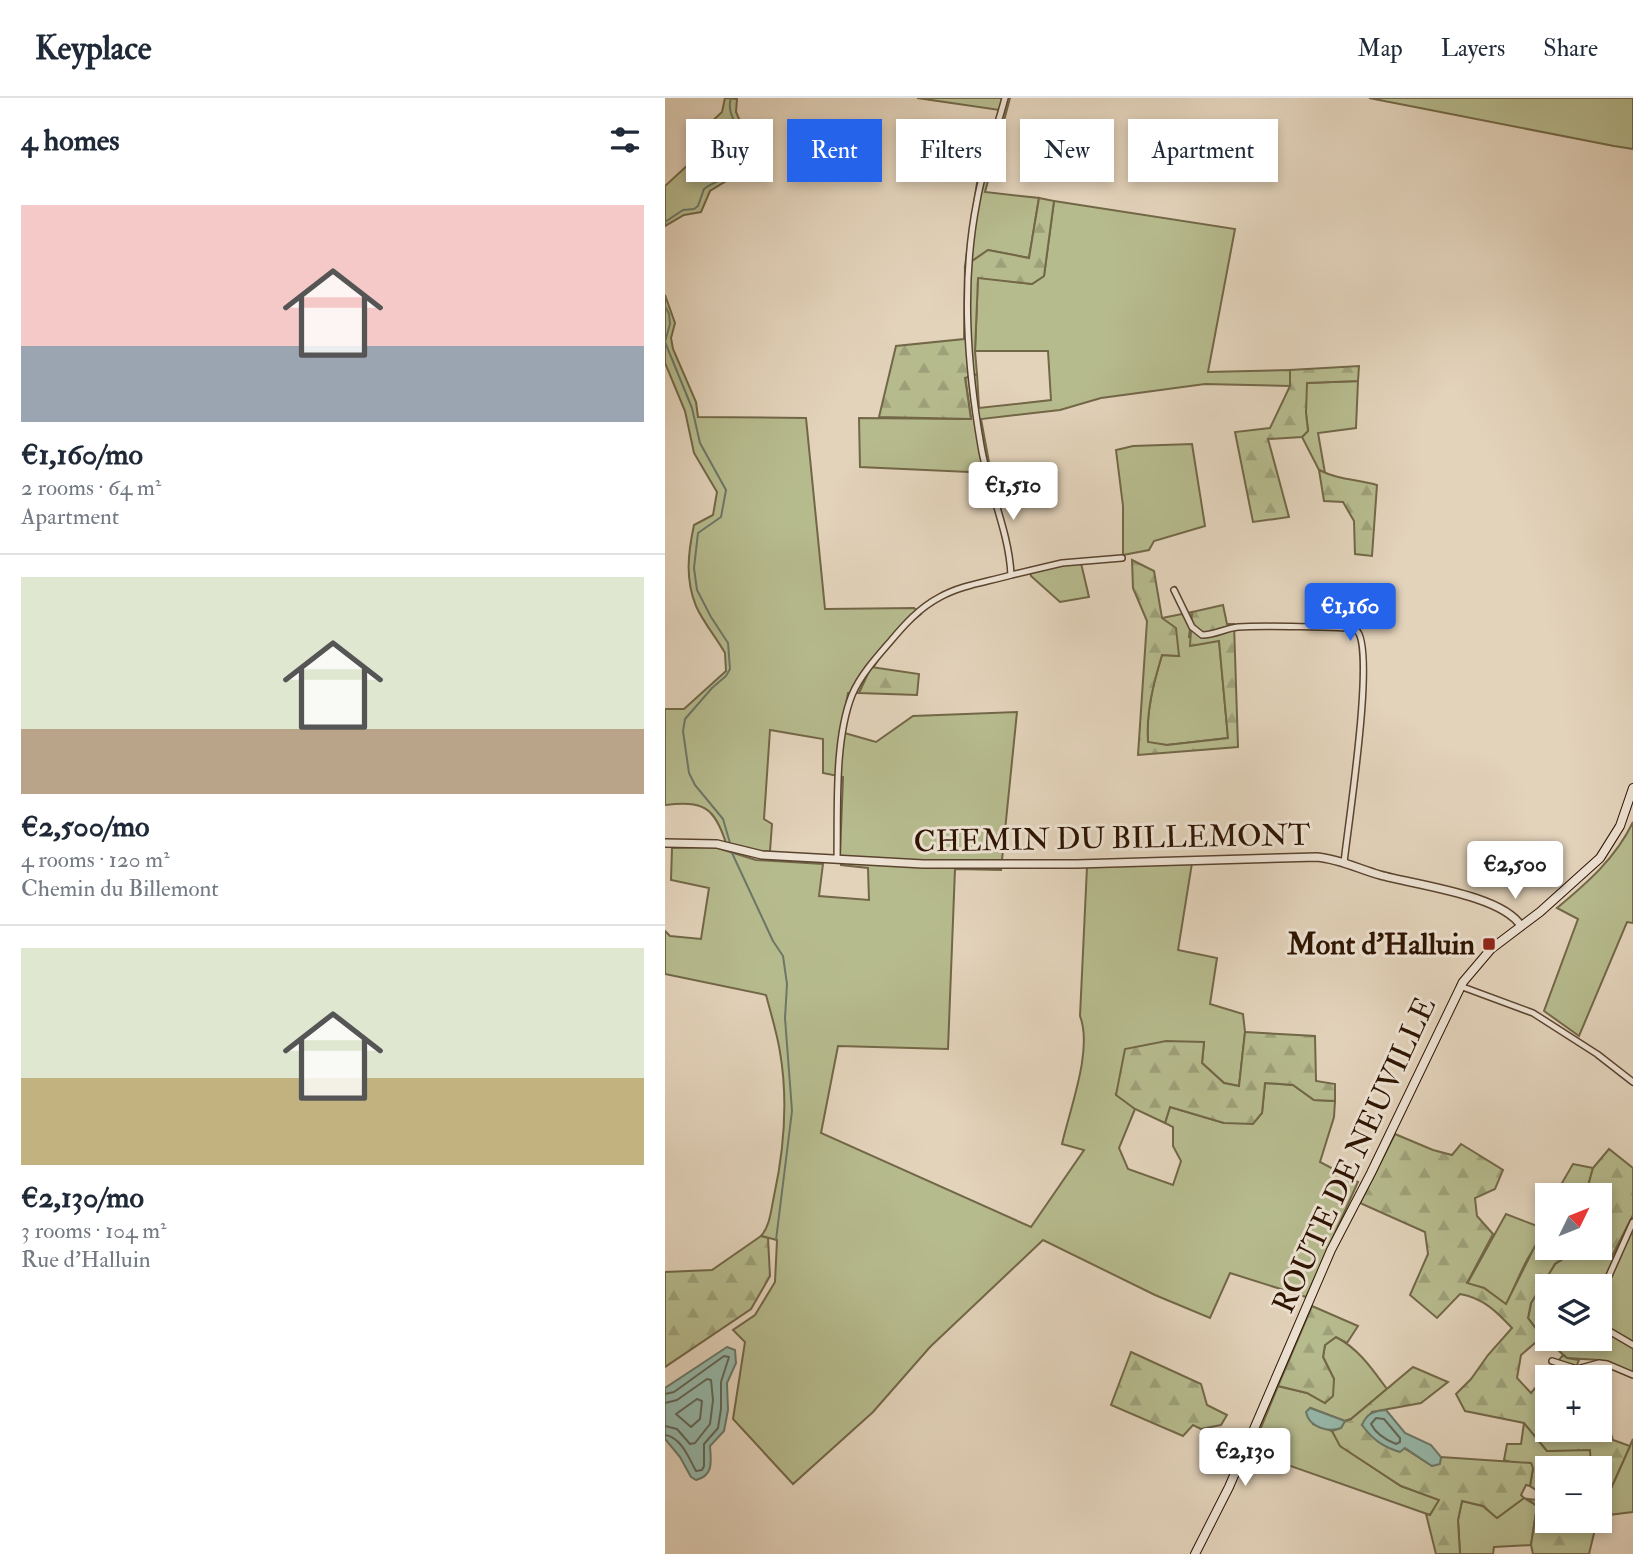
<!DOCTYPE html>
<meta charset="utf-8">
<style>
body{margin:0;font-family:"IM FELL Double Pica",serif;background:#f6f6f7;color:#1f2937;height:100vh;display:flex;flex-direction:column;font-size:26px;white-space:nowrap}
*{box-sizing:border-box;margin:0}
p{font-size:23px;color:#747a83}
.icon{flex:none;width:38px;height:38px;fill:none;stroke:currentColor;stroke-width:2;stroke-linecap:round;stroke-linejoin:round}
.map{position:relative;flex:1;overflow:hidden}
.panel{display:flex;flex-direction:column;background:#fff;width:665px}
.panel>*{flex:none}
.banner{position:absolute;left:21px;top:21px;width:665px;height:63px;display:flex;gap:14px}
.needle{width:46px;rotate:47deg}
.fabs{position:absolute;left:870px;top:1085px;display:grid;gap:14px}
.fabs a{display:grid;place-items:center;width:77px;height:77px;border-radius:0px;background:#fff;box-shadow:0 4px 10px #0003;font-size:35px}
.price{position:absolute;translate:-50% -60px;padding:0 16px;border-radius:7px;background:#fff;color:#222;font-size:23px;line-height:46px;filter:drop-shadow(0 2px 4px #0008)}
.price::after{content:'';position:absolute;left:50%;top:42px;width:21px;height:16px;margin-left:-10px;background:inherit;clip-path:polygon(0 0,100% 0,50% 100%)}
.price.current{background:#2563eb;color:#fff}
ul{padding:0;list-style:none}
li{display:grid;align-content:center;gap:14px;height:371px;padding:0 21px}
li+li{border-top:2px solid #e0e1e3}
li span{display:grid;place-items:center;height:217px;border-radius:0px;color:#555}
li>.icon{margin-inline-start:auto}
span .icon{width:126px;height:126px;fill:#fffc;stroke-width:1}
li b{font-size:30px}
h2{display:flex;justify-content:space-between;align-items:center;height:84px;padding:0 21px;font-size:30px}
.pill{padding:0 24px;border-radius:0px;background:#fff;box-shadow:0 4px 10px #0003;font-size:24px;line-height:63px}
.pill.current{background:#2563eb;color:#fff}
header{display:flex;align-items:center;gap:42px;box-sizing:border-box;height:98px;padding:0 35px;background:#fff;border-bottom:2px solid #e0e1e3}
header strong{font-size:33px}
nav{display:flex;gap:38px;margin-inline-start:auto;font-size:24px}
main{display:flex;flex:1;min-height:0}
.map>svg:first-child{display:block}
.grass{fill:#b6bb8e;stroke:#726747;stroke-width:2;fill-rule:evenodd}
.forest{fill:url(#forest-firs);stroke:#726747;stroke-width:2}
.water{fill:#96b9ab;stroke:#6c7767;stroke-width:2}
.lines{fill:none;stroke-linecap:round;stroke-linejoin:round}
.shore{stroke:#626656;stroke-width:2}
.stream{stroke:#6c7767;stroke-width:2}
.minor-casing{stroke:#5a432f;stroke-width:8}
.tertiary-casing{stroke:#5a432f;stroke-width:10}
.secondary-casing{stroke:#2d1300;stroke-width:10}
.minor{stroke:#ede2d3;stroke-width:5}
.tertiary{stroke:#ede2d3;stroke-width:7}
.secondary{stroke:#ede2d3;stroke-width:8}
.poi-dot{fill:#8f2418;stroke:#ede2d3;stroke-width:2.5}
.labels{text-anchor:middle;stroke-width:6;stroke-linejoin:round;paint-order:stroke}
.street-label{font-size:30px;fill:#2d1300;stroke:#ede2d3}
.poi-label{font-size:30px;font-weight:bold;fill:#2d1300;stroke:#ede2d3;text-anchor:end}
</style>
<header>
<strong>Keyplace</strong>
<nav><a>Map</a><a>Layers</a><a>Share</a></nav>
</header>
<main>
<section class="panel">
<h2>4 homes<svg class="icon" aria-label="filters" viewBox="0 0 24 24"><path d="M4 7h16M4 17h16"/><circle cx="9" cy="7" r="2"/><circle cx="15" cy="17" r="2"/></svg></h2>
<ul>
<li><span style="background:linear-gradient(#f6c9c9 65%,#9aa5b1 0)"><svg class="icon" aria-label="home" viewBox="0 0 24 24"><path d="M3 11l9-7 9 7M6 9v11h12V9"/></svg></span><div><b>€1,160/mo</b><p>2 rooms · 64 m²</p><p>Apartment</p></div></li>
<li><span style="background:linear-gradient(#dfe7d0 70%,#b9a48a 0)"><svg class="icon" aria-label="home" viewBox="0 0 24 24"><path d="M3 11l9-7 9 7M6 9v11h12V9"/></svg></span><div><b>€2,500/mo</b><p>4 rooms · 120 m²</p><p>Chemin du Billemont</p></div></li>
<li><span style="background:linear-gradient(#dfe7d0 60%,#c2b280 0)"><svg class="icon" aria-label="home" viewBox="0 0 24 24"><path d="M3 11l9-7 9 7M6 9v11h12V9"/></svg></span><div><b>€2,130/mo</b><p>3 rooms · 104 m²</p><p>Rue d'Halluin</p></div></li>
</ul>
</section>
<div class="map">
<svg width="968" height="1456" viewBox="0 0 968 1456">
<defs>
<pattern id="forest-firs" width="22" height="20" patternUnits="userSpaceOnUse" patternTransform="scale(1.75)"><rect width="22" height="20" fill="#b6bb8e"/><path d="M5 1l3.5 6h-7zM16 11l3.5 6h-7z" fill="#9da079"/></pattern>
</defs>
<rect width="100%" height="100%" fill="#e3d3bb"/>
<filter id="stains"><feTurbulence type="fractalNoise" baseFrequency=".00286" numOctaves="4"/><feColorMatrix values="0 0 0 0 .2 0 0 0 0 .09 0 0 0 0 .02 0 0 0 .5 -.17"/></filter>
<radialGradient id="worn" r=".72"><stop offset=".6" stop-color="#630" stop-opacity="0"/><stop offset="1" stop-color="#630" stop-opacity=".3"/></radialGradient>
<!-- grass -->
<g class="grass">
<polygon points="252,0 345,0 320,94 374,100 364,160 323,152 300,168 312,85 335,12"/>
<polygon points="704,0 968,0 968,51 949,48"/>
<polygon points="87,54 79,72 45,93 36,114 19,117 0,128 0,88 25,65"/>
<polygon points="389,103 570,131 543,274 625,272 625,288 540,286 436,300 395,312 316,321 326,375 195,369 194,320 306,321 300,279 312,276 314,310 386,302 383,253 310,253 313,179 367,186 379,178"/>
<path d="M 0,197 L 10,225 L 6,240 L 8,251 L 31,304 L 33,319 L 141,320 L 160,511 L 249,510 L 256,516 C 229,536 209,565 194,595 L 183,595 L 176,634 L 211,644 L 248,618 L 352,614 L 336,772 L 290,771 L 283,951 L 173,948 L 156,1035 L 366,1129 L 419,1052 L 397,1046 C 405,1010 428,952 415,918 L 422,769 L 527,765 L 513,852 L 552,860 L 545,906 L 578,916 L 580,934 L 574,988 L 559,985 L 537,965 L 539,945 L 451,996 L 470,1011 L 454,1050 L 463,1071 L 508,1087 L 516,1063 L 508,1048 L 508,1029 L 500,1025 L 505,1009 L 559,1025 L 597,1015 L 600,985 L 628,987 L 649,1002 L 670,1003 L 669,1019 L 655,1064 L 693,1084 L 641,1199 L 565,1175 L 545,1220 L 490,1197 L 378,1142 L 265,1249 L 208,1314 L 128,1386 L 68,1321 L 80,1244 L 68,1232 L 90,1217 L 110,1184 L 112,1142 L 96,1138 C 105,1128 106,1112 109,1098 C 119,1052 123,1001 115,954 C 112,935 106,916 101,897 L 0,876 L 0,833 L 5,838 L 36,841 L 44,790 L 6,782 L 7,750 L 49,749 L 91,762 L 158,766 L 154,798 L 204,802 L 203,770 L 176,767 L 175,757 L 178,679 L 158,675 L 158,641 L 105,632 L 99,721 L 107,726 L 105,753 L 90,754 L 61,745 C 49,708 38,703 0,707 L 0,611 L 19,611 L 61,573 L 60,555 C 51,539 38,524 31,508 C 20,481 23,455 29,427 L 48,417 L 52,394 L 29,355 L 20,313 L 0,265 Z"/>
<polygon points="693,283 691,330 653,335 660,375 654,372 637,339 643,333 641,315 641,285"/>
<polygon points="527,346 540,428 489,443 484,452 458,457 458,408 451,352 468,348"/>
<polygon points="415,461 424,499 395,504 366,478 364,470"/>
<path d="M 527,514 L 524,539 L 554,542 L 563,640 L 502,647 L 483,645 C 481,614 488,586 497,557 L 514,558 L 497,520 Z"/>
<path d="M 968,724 L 968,825 L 962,824 L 914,938 L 879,913 L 913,821 L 892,810 C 922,785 951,760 968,724 Z"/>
<polygon points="908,1066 928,1070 923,1088 915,1097 890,1097"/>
<path d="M 882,1112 L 882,1135 C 862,1154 853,1182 841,1207 L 819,1190 L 802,1186 L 841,1116 L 872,1128 Z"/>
<path d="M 968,1117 L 968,1276 L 934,1262 L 902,1260 L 878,1239 L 863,1220 L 866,1205 L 890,1166 L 914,1151 L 946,1160 ZM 882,1188 L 934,1188 L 934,1241 L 882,1241 Z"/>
<path d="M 671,1239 C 694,1251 707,1271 722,1291 L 686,1321 L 680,1323 L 646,1310 L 648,1326 L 667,1333 L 676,1348 L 736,1388 L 775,1402 L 765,1417 L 586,1354 L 613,1288 L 642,1295 L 660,1305 L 669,1281 L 658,1259 L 660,1247 Z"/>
<polygon points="859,1325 882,1353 926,1351 926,1370 882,1370 882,1388 877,1396 865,1388 868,1371 839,1362 842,1346 856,1346"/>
<polygon points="968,1341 968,1414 935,1418 935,1415"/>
<polygon points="859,1400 872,1408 866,1447 829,1449 828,1456 795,1456 793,1422 797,1403 818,1408 832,1420"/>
</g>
<!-- forest -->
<g class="forest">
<polygon points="60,0 72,1 71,14 86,48 87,54 25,65 27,42 57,14"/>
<polygon points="374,100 389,103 379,178 367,186 313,180 310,253 312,276 300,280 306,321 214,319 231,248 299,241 300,168 323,152 364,160"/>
<polygon points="694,268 693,283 642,285 641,315 643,333 637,339 603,341 624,419 588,424 570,334 605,330 625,288 625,272"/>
<path d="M 654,372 C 674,382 690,381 712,387 L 707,458 L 690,456 L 689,423 L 678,404 L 659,403 Z"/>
<path d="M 467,462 L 489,473 L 497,520 L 511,530 L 514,558 L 497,557 C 488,587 481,614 483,644 L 502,647 L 563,640 L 554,543 L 525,548 L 527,514 L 558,507 L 562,526 L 569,526 L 573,649 L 473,657 L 482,523 L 468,490 Z"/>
<polygon points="206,569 254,576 252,597 194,595"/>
<polygon points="580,934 650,938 651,983 670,986 670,1003 649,1002 628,987 600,985 597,1015 588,1026 559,1025 505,1009 500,1025 470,1011 451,997 460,951 501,943 539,944 537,965 559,985 574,988"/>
<path d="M 730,1036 L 768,1052 L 787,1057 L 796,1046 L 838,1072 L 830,1091 L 810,1100 L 812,1118 L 828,1136 L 802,1185 L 819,1190 L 841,1206 L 872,1144 L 882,1135 L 882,1150 L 934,1150 L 934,1097 L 915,1097 L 923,1088 L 928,1070 L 944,1051 L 968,1070 L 968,1117 L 946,1160 L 914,1151 L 890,1166 L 866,1205 L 863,1220 L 877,1239 L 856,1257 L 852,1280 L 866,1295 L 898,1257 L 902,1260 L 914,1262 L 907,1279 L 882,1279 L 882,1332 L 934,1332 L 935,1323 L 941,1321 L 948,1342 L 965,1348 L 935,1415 L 934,1370 L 926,1370 L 925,1352 L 882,1353 L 859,1325 L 800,1313 L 791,1296 L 806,1281 L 823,1257 L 847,1230 C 831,1213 818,1200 795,1196 L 772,1220 L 745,1197 L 763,1156 L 760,1134 L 695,1105 Z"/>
<polygon points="96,1138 103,1140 105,1178 86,1211 0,1269 0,1174 47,1172"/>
<polygon points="647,1208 693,1228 682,1245 671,1239 660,1247 658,1259 669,1281 668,1298 660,1305 642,1295 613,1288"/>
<polygon points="466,1254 536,1286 542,1307 562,1317 556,1327 536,1331 528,1327 518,1338 446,1307"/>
<polygon points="748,1269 783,1284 756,1305 707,1314 697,1327 739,1350 767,1368 774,1366 776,1359 866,1365 868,1370 865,1388 861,1387 856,1397 859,1400 832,1420 818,1408 797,1403 793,1422 795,1456 771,1456 761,1416 765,1417 774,1402 736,1388 675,1348 667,1333 676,1330 680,1323 686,1321"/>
<polygon points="882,1388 882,1423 932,1423 924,1456 868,1456 866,1447 872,1408 863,1401 872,1402 880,1398 877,1396"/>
</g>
<!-- water -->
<g class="water">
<path d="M 62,1249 L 70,1252 L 71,1265 L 62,1285 L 63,1312 L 59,1333 L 45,1348 C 46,1364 49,1377 31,1382 L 26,1379 L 15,1359 L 0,1341 L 0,1290 Z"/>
<path d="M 645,1310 L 680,1323 L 676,1330 C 663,1335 644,1329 641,1314 Z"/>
<path d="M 721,1312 L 740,1335 L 766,1347 L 776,1359 L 775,1366 L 767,1368 L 740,1350 L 735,1354 C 718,1349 707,1341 697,1327 C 702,1315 709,1313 721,1312 Z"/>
</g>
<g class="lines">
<!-- shore -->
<g class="shore">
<path d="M 0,1296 L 9,1294 L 59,1258 L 64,1259 L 56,1284 L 56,1311 L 53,1330 L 39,1346 L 39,1368 L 37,1372 L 31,1373 C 24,1360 16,1339 0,1337"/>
<polygon points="32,1301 37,1303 35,1321 26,1329 11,1316"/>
<polyline points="0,1305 12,1302 42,1281 46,1282 48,1302 45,1326 30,1345 25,1346 12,1331 0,1328"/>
<path d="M 711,1320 L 719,1321 L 735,1340 L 735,1344 L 731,1346 C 721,1342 711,1336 706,1326 Z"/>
</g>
<!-- stream -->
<g class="stream">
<path d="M 0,124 L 18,112 L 29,111 L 33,108 L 39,91 C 49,83 62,81 72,72 C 102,43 57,28 66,0"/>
<polyline points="0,208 4,216 5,226 0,244 27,310 35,345 61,392 56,419 33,435 29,470 32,492 46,519 63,545 65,571 61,578 47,590 20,621 18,633 24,675 30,687 58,721 65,745"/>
<polyline points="67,755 108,843 118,858 122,886 120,920 127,1013 111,1142"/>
</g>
<defs>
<g id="minor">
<polyline points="346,477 397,465 457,460"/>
<path d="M 509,492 L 527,529 L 537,537 C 550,537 561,530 573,529 C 587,528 684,528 691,532 C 712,546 682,733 679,765"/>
<path d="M 172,761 C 173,712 169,642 187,597 C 195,578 210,561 224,545 C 239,527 254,510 275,499 C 297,487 322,484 346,477 C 344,433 323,391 316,348 C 302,267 296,184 312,103 C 318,68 331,34 340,0"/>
<polyline points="795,888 868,915 932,956 968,984"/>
<polyline points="934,1200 968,1124"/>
<polyline points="934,1227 968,1247"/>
<polyline points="887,1263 912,1271 934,1265 942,1266 968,1277"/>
</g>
<path id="tertiary" d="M 0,745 L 52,746 L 97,757 L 258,766 L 412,766 L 652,759 C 674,761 694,771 715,777 C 750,787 837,797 856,828"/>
<polyline id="secondary" points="530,1456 564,1389 666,1152 706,1075 798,884 826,851 875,814 935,760 955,728 968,690"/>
</defs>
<!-- minor casing -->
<use href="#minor" class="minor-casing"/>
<!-- tertiary casing -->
<use href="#tertiary" class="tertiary-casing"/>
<!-- secondary casing -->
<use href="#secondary" class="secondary-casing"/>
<!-- minor -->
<use href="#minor" class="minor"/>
<!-- tertiary -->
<use href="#tertiary" class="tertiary"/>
<!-- secondary -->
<use href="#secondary" class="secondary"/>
</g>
<!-- markers -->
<rect class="poi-dot" x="817" y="839" width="14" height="14" rx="3.5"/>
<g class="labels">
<!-- street labels -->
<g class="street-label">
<text transform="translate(447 740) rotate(-1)" y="10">CHEMIN DU BILLEMONT</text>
<text transform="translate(689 1057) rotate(-65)" y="10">ROUTE DE NEUVILLE</text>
</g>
<!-- poi labels -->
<g class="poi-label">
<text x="810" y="856">Mont d'Halluin</text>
</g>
</g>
<rect width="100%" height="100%" filter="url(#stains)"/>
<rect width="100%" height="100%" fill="url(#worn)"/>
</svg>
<div class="fabs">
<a><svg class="needle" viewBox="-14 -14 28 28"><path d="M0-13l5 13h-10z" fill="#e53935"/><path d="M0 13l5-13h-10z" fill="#747a83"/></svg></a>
<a><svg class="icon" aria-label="layers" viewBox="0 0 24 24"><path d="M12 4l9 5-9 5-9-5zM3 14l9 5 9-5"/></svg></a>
<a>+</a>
<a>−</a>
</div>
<b class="price" style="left:348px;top:424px">€1,510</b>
<b class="price current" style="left:685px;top:545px">€1,160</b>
<b class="price" style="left:850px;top:803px">€2,500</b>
<b class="price" style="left:580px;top:1390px">€2,130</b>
<div class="banner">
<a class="pill">Buy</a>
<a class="pill current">Rent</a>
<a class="pill">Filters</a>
<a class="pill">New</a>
<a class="pill">Apartment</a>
</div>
</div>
</main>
